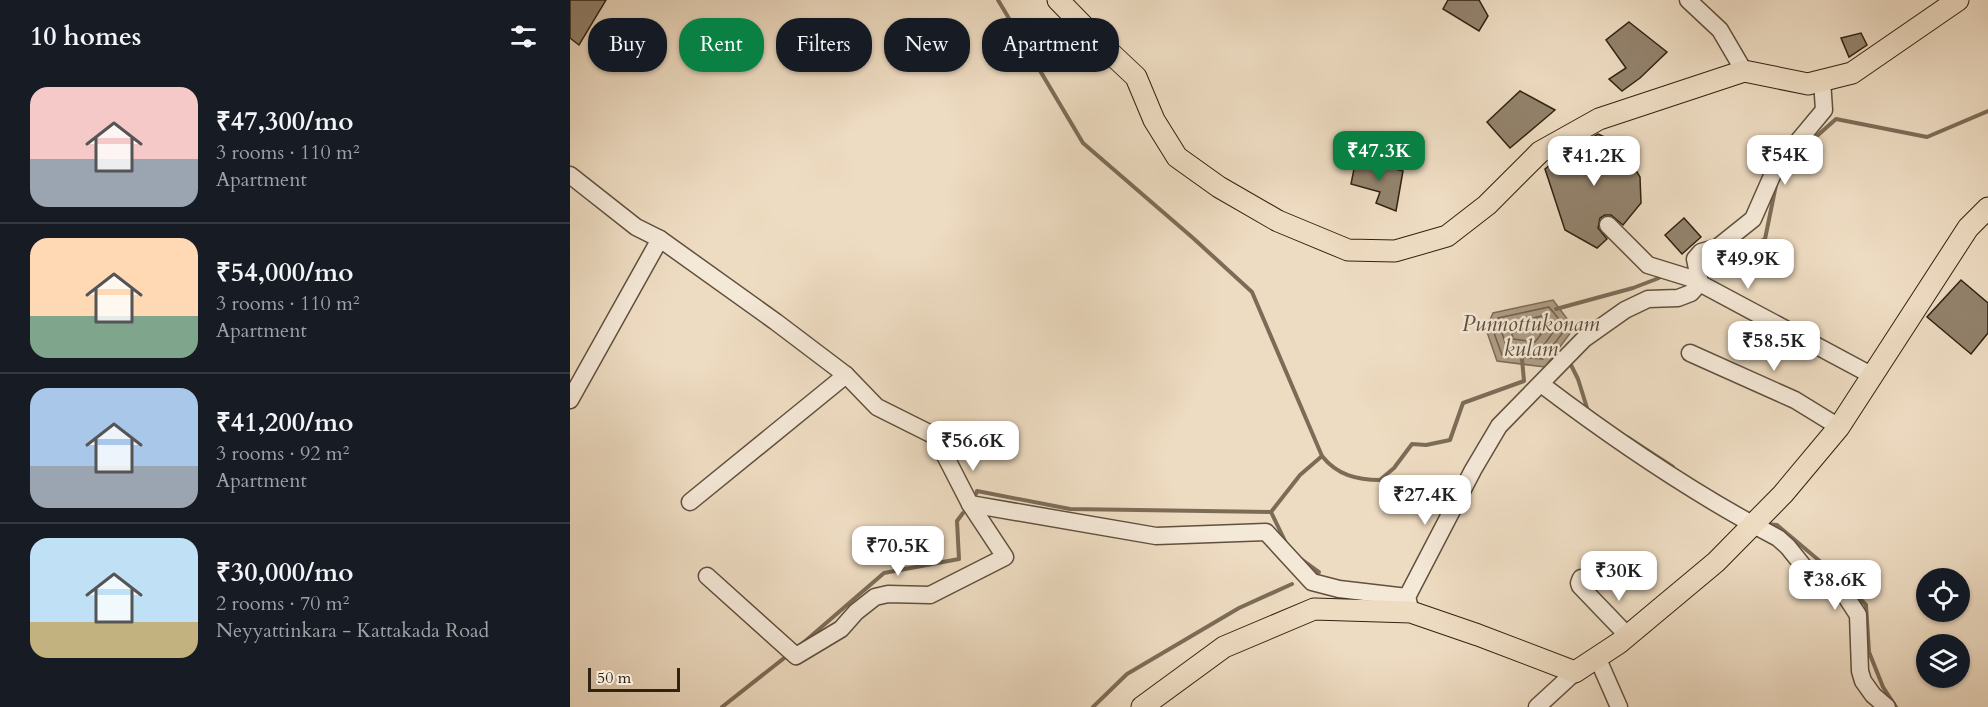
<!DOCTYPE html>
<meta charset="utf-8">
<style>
body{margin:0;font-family:Cardo,serif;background:#242831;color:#f1f3f6;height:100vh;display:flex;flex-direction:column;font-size:22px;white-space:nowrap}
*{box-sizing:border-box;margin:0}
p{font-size:20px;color:#9ea1a6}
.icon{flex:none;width:33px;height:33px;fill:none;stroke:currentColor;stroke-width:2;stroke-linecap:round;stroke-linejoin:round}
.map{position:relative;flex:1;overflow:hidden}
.drawer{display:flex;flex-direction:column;background:#171b24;width:570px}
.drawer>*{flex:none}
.top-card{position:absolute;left:18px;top:18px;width:570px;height:54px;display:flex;gap:12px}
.fabs{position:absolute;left:1346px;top:568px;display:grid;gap:12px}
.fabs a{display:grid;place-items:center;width:54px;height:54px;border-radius:50%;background:#171b24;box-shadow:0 2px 4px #0004;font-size:30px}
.scale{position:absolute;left:18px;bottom:15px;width:92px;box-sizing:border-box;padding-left:6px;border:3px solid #312211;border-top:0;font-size:16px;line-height:21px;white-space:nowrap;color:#312211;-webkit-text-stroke:4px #f4e8d7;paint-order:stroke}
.price{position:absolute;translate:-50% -51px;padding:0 14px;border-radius:12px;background:#fff;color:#222;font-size:20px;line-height:39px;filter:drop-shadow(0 2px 3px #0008)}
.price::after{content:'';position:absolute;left:50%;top:36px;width:18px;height:14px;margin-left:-9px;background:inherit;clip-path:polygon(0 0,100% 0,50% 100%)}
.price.selected{background:#0b8043;color:#fff}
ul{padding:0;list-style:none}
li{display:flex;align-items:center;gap:18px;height:150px;padding:0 30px}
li+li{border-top:2px solid #363941}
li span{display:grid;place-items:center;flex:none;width:168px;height:120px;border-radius:18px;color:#555}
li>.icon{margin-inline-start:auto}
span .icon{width:72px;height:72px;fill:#fffc;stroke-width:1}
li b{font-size:26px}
h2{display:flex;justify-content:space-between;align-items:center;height:72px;padding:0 30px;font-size:26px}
.tag{padding:0 21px;border-radius:24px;background:#171b24;box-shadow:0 2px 4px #0004;font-size:21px;line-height:54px}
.tag.selected{background:#0b8043;color:#fff}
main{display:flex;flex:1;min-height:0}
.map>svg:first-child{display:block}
.water{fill:#ae9d86;stroke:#7c6c57;stroke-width:1.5}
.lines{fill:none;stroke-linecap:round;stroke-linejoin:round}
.shore{stroke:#70604c;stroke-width:1.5}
.stream{stroke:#7c6c57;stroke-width:4}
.building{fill:#93836d;stroke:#312211;stroke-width:1.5}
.minor-casing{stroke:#60503d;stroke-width:19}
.major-casing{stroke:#312211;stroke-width:23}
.minor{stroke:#f4e8d7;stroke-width:16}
.major{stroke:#eedcc2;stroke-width:21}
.labels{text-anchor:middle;stroke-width:5;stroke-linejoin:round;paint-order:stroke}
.water-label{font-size:22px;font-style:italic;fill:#5d4d3a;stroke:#f4e8d7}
</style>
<main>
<section class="drawer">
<h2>10 homes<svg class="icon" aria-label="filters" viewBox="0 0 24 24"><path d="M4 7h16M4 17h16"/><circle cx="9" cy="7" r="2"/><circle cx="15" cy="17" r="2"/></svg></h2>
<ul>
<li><span style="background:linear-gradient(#f6c9c9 60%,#9aa5b1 0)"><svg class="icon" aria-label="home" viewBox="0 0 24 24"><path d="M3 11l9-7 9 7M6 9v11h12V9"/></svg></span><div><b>₹47,300/mo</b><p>3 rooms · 110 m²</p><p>Apartment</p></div></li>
<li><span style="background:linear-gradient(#ffd9b3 65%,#7fa58c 0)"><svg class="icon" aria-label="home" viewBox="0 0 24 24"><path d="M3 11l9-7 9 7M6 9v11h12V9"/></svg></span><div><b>₹54,000/mo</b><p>3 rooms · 110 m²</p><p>Apartment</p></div></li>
<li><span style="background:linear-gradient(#a9c7e8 65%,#9aa5b1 0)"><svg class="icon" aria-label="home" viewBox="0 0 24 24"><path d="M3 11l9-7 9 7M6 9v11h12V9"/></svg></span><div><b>₹41,200/mo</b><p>3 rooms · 92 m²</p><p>Apartment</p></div></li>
<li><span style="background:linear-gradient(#bfe0f5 70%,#c2b280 0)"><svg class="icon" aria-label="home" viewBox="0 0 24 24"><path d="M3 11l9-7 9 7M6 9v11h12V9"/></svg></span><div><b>₹30,000/mo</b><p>2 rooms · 70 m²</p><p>Neyyattinkara - Kattakada Road</p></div></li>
</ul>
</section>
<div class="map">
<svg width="1418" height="707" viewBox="0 0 1418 707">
<rect width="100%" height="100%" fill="#eedcc2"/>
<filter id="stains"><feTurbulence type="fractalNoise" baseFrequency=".00333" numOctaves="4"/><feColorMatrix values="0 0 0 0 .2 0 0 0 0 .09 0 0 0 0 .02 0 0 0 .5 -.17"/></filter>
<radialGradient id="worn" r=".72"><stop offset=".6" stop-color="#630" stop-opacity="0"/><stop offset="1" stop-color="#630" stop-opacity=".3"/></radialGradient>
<!-- water -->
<polygon class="water" points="983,300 1004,328 975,367 927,361 916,329 923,313"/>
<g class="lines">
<!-- shore -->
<g class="shore">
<polygon points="979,307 996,328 973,359 932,355 923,330 928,318"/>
<polygon points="976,315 986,328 969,352 937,348 931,330 933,325"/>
<polygon points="972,325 975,329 965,342 943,339 942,334 944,331"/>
</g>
<!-- stream -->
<g class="stream">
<polyline points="428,0 513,143 623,238 682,292 752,456"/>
<polyline points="1230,151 1266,119 1357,137 1418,111"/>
<polyline points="1134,268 1195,239 1206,185"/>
<polyline points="986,309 1063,288 1089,278"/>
<polyline points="1001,365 1008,379 1018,411"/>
<polyline points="1057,437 1103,467"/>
<path d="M 406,494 L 407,491 L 500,509 L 701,512 L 730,475 L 752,456 C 767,475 787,480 810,480 L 824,468 L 842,444 L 856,445 L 880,440 L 893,403 L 954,381 L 952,359"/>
<polyline points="701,512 716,543"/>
<polyline points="1198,524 1207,525 1271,579 1296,605 1299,652 1313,687 1326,707"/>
<polyline points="731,559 749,572 742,575"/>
<polyline points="233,643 314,573 389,559 387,521 393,513"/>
<polyline points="152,707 218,655"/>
<polyline points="523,707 557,674 669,608 722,584"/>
</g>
</g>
<!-- building -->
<g class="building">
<polygon points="0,0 36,0 9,45 0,38"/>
<polygon points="878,0 909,0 918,16 909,31 873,9"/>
<polygon points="1059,22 1097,52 1070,78 1052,91 1039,79 1056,68 1036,40"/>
<polygon points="1291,33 1297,45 1279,57 1271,38"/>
<polygon points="950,91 985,110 940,148 917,122"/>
<polygon points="1028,134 1041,140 1056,154 1070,177 1071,203 1053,225 1041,215 1035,215 1030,218 1028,228 1037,239 1027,248 995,230 975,169 998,151"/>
<polygon points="786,159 833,171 826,211 806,203 810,192 781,184"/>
<polygon points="1114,218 1131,237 1112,254 1095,235"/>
<polygon points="1391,280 1418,303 1418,333 1401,354 1357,317"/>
</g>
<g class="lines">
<defs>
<g id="minor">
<polyline points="1118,0 1150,30 1174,71"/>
<polyline points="0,175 66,227 90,239 206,322 276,375 307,407 365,436 400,504 586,536 696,532 742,582 769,589 837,597 841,612"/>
<polyline points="1038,225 1078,265 1120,278 1303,376"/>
<polyline points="1120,353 1225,400 1269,427"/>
<path d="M 971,384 C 1046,441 1124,494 1208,538 L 1218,547 L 1238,572 L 1271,589 L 1288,615 L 1290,671 L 1293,681 L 1303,695 L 1317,707"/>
<polyline points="0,400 90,239"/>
<polyline points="120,502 276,375"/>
<polyline points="137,576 226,656 271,629 286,612 305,597 318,594 360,595 435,557 400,504"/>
<polyline points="1011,578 1009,583 1010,586 1058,636"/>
<polyline points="837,597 903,470 929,426 1014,339 1055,310 1078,299 1108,298 1121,293 1130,283 1125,259 1131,252 1148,247 1183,219 1205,169 1254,110 1252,80"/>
<polyline points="1027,657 1049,707"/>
<polyline points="967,707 1005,672"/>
</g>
<g id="major">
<polyline points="488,0 532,45 566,77 584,120 607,157 649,187 708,221 778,250 825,251 877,236 917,205 970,152 1029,119 1174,71 1238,84 1282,73 1388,0"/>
<polyline points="572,707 654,647 744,609 841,612 908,635 1005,672 1049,643 1146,562 1213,494 1269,427 1398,228 1418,208"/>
</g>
</defs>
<!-- minor casing -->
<use href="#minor" class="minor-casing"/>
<!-- major casing -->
<use href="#major" class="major-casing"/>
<!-- minor -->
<use href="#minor" class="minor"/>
<!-- major -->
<use href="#major" class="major"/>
</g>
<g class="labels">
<!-- water labels -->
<g class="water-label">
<text x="961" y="331">Punnottukonam<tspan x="961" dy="25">kulam</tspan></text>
</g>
</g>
<rect width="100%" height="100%" filter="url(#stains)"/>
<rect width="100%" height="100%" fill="url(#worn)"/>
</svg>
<div class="fabs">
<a><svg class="icon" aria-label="locate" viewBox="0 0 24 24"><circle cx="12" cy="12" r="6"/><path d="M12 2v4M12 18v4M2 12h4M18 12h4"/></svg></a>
<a><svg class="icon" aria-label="layers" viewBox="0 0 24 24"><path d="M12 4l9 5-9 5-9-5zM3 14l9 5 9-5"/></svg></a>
</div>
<div class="scale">50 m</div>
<b class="price selected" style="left:809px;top:182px">₹47.3K</b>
<b class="price" style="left:1215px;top:186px">₹54K</b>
<b class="price" style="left:1024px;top:187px">₹41.2K</b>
<b class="price" style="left:1178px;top:290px">₹49.9K</b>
<b class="price" style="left:1204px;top:372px">₹58.5K</b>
<b class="price" style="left:403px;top:472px">₹56.6K</b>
<b class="price" style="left:855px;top:526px">₹27.4K</b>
<b class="price" style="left:328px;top:577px">₹70.5K</b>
<b class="price" style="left:1049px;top:602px">₹30K</b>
<b class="price" style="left:1265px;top:611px">₹38.6K</b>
<div class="top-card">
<a class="tag">Buy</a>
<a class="tag selected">Rent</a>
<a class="tag">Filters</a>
<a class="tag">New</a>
<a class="tag">Apartment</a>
</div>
</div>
</main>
